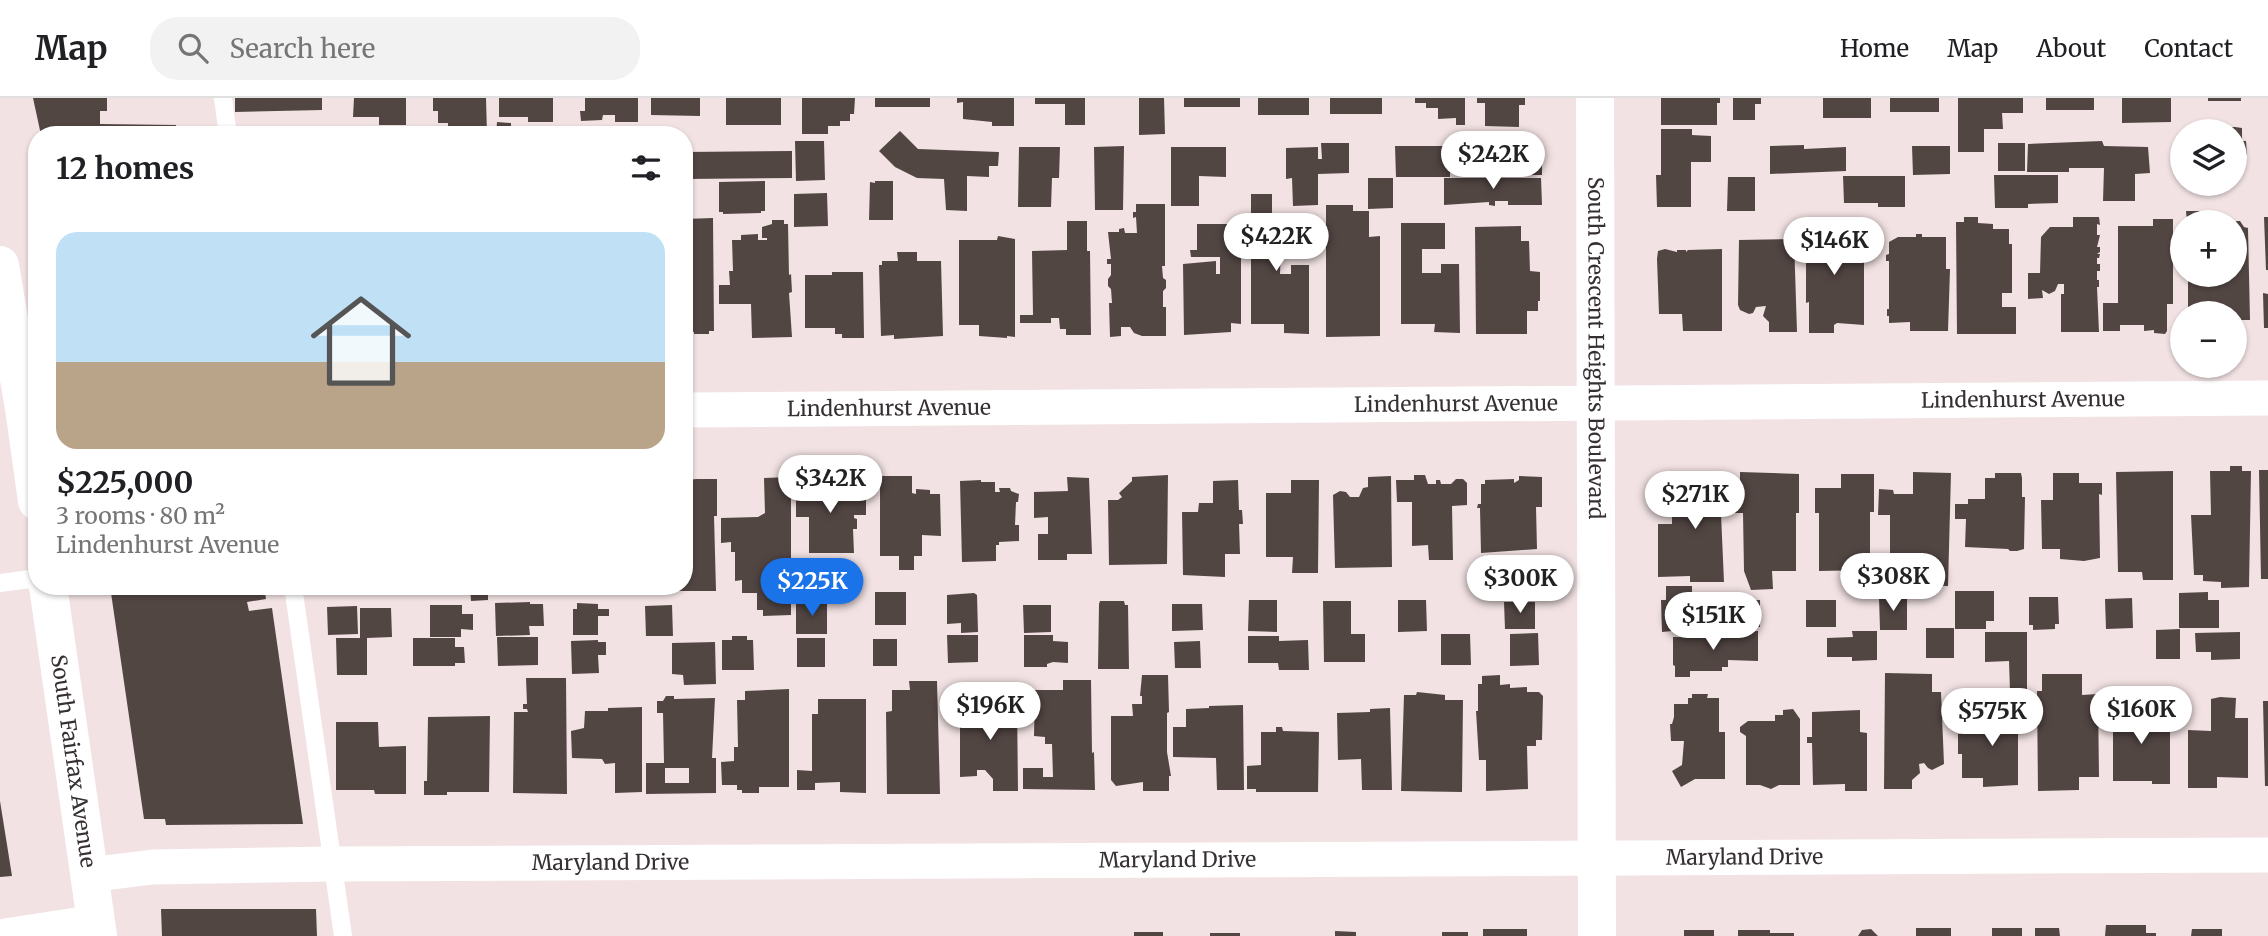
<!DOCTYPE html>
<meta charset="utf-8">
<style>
body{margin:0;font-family:Merriweather,serif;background:#f2f2f2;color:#202124;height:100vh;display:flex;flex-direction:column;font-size:26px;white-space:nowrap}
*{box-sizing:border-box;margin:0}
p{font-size:23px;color:#757577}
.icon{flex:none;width:38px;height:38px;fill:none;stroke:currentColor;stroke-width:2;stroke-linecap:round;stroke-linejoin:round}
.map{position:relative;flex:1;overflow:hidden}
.sheet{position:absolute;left:28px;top:28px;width:665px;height:469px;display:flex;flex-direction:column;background:#fff;border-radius:28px;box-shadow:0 2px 5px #0004}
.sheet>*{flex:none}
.buttons{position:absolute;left:2170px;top:21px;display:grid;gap:14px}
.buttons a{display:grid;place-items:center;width:77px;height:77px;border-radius:50%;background:#fff;box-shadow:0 2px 5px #0004;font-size:35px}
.price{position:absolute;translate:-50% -60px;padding:0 16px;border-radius:24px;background:#fff;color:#222;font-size:23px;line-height:46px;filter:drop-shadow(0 2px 4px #0008)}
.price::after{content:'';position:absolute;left:50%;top:42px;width:21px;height:16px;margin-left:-10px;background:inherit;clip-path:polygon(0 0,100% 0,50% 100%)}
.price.selected{background:#1a73e8;color:#fff}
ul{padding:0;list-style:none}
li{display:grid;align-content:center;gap:14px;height:371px;padding:0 28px}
li span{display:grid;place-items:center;height:217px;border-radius:21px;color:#555}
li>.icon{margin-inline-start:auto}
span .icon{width:126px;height:126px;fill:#fffc;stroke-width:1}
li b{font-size:30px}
h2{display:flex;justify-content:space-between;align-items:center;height:84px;padding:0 28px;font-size:30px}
header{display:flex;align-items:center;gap:42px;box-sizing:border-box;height:98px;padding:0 35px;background:#fff;border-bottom:2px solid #e0e0e0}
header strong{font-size:33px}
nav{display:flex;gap:38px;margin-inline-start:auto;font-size:24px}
.search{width:490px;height:63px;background:#f2f2f2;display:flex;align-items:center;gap:18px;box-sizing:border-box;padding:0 24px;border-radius:28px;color:#757577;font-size:26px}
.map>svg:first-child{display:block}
.building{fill:#524643;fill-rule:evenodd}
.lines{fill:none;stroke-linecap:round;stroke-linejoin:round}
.lane{stroke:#fff;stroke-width:18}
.street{stroke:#fff;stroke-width:35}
.secondary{stroke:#fff;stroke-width:38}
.labels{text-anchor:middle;stroke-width:7;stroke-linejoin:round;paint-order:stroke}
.street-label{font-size:21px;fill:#363031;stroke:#f2e2e3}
</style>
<header>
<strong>Map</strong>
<div class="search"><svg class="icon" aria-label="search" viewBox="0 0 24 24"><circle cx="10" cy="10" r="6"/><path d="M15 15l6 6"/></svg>Search here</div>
<nav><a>Home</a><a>Map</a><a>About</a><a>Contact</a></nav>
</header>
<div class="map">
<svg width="2268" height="838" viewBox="0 0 2268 838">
<rect width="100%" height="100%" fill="#f2e2e3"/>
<!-- building -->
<g class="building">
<polygon points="33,0 107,0 107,13 100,13 100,26 176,27 176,37 41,37"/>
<polygon points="235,0 322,0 322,12 235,14"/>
<polygon points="354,0 406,0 406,27 379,27 379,19 353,19"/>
<polygon points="433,0 486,0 487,36 459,36 459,29 448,29 448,25 438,25 438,13 433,13"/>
<polygon points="499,0 553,0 553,24 528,24 528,19 499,19"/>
<polygon points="585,0 638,0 638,24 615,24 615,17 603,17 602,22 581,23 580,13 585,13"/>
<polygon points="651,0 700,0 700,18 651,17"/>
<rect x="726" y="0" width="55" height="27"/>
<polygon points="802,0 855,0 854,16 850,16 850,23 840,23 840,28 828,28 828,36 802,36"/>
<rect x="875" y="0" width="55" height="9"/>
<polygon points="957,0 1014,0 1014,28 992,28 992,24 963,21 963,4 957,5"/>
<polygon points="1035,0 1085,0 1085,27 1065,27 1065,6 1035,6"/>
<polygon points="1139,0 1164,0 1165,36 1139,37"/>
<rect x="1184" y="0" width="56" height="9"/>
<rect x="1258" y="0" width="51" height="17"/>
<rect x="1330" y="0" width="52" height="16"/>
<polygon points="1415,0 1465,0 1465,27 1456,27 1456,20 1438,21 1438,10 1426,10 1426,5 1415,5"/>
<polygon points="1477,0 1525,0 1525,7 1519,7 1519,29 1485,28 1485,5 1477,5"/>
<polygon points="1661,0 1720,0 1720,5 1717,5 1717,27 1661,27"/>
<polygon points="1733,0 1761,0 1761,6 1755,6 1755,22 1733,22"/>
<rect x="1823" y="0" width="48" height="20"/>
<rect x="1890" y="0" width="49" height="14"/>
<polygon points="1958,0 2023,0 2023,15 2002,15 2003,31 1984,31 1984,54 1958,54"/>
<rect x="2046" y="0" width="48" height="12"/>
<polygon points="2122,0 2171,0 2171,24 2122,25"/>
<rect x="2208" y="0" width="33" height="3"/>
<polygon points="497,24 511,25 511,37 496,37"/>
<polygon points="2235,29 2242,30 2242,43 2246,43 2247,57 2242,57 2242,66 2235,66 2235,33 2184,33 2184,31 2192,30"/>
<polygon points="1661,31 1692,31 1692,37 1711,38 1711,64 1691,64 1691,109 1657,109 1656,77 1661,77"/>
<polygon points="900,33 918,51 999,54 998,68 989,68 989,79 967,78 967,113 946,112 944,81 917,80 895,69 879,53"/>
<polygon points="1507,42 1516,42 1516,48 1542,48 1542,77 1478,77 1475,47 1507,49"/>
<polygon points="795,43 824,43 825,82 796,83"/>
<polygon points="2102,43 2104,48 2148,49 2150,75 2135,76 2135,103 2103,103 2104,70 2069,70 2069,74 2027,74 2028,46"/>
<polygon points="1321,45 1349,45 1349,75 1318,76 1318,107 1293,108 1292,80 1286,81 1286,50 1318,49 1318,61 1322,61"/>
<rect x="1998" y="45" width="27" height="28"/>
<polygon points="1804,47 1804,51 1846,49 1846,73 1770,76 1770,48"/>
<polygon points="1124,48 1123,112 1095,112 1094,49"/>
<polygon points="1395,48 1450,48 1450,79 1396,79"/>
<polygon points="1912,48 1950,48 1950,76 1913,77"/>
<polygon points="1019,49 1060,49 1059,80 1052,80 1051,109 1018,109"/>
<polygon points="1171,49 1226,49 1226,79 1199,78 1199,108 1171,108"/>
<polygon points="792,53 792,80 684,81 684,54"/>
<polygon points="1994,77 2058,77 2058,105 2028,106 2028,110 1995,110"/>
<polygon points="1843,78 1905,78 1905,109 1878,109 1878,105 1844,105"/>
<polygon points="1728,79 1755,79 1755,113 1727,113"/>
<polygon points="1368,80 1393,80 1393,110 1368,111"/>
<polygon points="1444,80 1541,80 1542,107 1508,107 1508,103 1495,103 1495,108 1489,107 1489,104 1444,107"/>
<polygon points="765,83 765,113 761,113 761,115 723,116 723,114 719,114 719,84"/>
<polygon points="875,83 893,83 893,122 869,122 870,84 875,85"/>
<rect x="684" y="84" width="3" height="28"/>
<polygon points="827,95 828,128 794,129 794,96"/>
<polygon points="1251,96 1272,96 1272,126 1294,126 1295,152 1281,152 1280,176 1291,176 1291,167 1309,167 1309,236 1284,235 1284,226 1251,226"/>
<polygon points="1136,106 1165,106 1165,168 1162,168 1163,180 1166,182 1166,190 1163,193 1163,209 1166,209 1166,238 1142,238 1134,235 1130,229 1121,229 1121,238 1110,239 1109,205 1112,205 1111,191 1108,188 1108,181 1111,177 1111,166 1107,166 1107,161 1111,161 1108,134 1119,134 1119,131 1124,130 1125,135 1137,135 1136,119 1133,120 1133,114 1136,114"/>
<polygon points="1326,107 1353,107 1353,113 1369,113 1369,139 1380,138 1380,238 1326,239"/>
<polygon points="2186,113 2216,113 2216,124 2187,124"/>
<polygon points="1964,119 1978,119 1978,125 1993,126 1993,131 2009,131 2009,146 2012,146 2012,195 2002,195 2002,209 2016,209 2016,236 1957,236 1956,124 1964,124"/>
<polygon points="2073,119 2099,119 2100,127 2097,126 2097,137 2100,137 2097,149 2100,149 2100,154 2097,156 2100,156 2099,160 2097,160 2097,166 2100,166 2100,173 2097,173 2097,182 2099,182 2099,189 2097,189 2099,234 2061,234 2061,196 2064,196 2064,186 2058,186 2055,193 2049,196 2042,192 2043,200 2028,201 2028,175 2040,175 2041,139 2050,129 2073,129"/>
<polygon points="2264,119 2268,119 2268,172 2266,172"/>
<polygon points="713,120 714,233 709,233 709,236 694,236 694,234 691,233 691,241 684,241 684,121"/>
<polygon points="2153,121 2173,121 2173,206 2167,206 2167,233 2165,236 2154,235 2154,232 2144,233 2144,227 2120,227 2120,233 2103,233 2103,205 2118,205 2118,128 2153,128"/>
<polygon points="772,122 784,122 784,126 788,126 789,177 791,176 792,194 789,195 792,239 752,240 751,206 719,206 719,187 730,187 729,173 733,173 732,142 741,142 741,137 758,136 758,142 767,142 767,140 762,140 762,129 772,126"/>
<polygon points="1067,123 1087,123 1087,153 1090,153 1091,237 1066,237 1066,231 1060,231 1059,220 1051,220 1051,225 1020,225 1020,217 1033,217 1032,153 1067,152"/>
<polygon points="2235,123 2240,123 2244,129 2248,130 2250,222 2235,222 2235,215 2188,215 2188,177 2235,177"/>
<polygon points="1401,125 1445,125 1445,151 1422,151 1422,175 1441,175 1441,166 1459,166 1460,235 1434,234 1435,226 1401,226"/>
<polygon points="1806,125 1853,125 1853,146 1864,146 1864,227 1837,225 1834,227 1834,235 1809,235 1809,204 1806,205"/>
<polygon points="1197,126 1241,126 1241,226 1231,225 1231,234 1184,237 1183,166 1216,163 1216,176 1220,176 1220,159 1191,159 1190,152 1197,152"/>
<polygon points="1521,128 1521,143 1529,143 1530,173 1540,174 1540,203 1538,203 1538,213 1527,213 1527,236 1476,236 1475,129"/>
<polygon points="1916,136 1922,136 1922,139 1946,139 1946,171 1950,171 1948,233 1910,233 1910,224 1889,225 1889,218 1887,218 1887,211 1889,211 1889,163 1886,163 1886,157 1889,156 1889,144 1898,139 1916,139"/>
<polygon points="998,138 1015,141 1015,239 1007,238 1007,240 979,238 979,227 959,227 959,142 997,142"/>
<polygon points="1794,141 1797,234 1769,234 1769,224 1763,218 1766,208 1756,209 1753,215 1749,216 1740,212 1738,207 1739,142"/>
<polygon points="1665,151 1677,154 1677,152 1686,152 1686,154 1688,152 1722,151 1722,233 1683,233 1682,216 1659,216 1657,161 1658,153"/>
<polygon points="897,154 917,154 917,163 941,163 943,238 894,241 894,237 881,238 879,167 882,167 882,163 898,163"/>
<polygon points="832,174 863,174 864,240 842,240 842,236 835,236 835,230 805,230 805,177 832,177"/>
<polygon points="2263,195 2268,196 2268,230 2264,230"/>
<polygon points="2230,368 2242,368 2242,373 2251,373 2249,489 2221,490 2221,484 2203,483 2203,477 2194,477 2191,417 2211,417 2210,373 2230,373"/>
<polygon points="2259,372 2268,372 2268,481 2261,481"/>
<polygon points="2173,373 2173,482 2143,482 2142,474 2118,474 2116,374"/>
<polygon points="1740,374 1799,376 1799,415 1796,415 1796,473 1772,473 1773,491 1751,492 1744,473 1743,415 1728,415 1728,391 1740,390"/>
<polygon points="1913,374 1951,375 1948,488 1919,487 1919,479 1897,479 1890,466 1890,417 1878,417 1879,391 1893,392 1894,396 1913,396"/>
<polygon points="1680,375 1725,376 1724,416 1721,416 1724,484 1690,484 1690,478 1658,479 1658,426 1672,426 1672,405 1681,405"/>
<polygon points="1995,375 2021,375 2022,380 2022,399 2025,399 2024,451 2017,453 2010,453 2008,451 1965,449 1966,421 1955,421 1955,406 1968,406 1968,401 1985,401 1985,380 1995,380"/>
<polygon points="2053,375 2079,375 2079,385 2102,385 2102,397 2099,396 2100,460 2084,463 2060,461 2060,451 2042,451 2041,402 2053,402"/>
<polygon points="1841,376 1874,376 1874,414 1870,414 1870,472 1819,473 1819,415 1815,415 1815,390 1841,390"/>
<polygon points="1168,377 1167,466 1109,467 1108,402 1118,402 1122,399 1119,395 1132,383 1132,379"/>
<polygon points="1414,377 1425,377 1428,386 1436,386 1436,382 1440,382 1441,386 1451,386 1456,381 1463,381 1467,385 1467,407 1452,408 1453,462 1429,462 1428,447 1412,448 1412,404 1397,404 1396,382 1414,382"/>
<polygon points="880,378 912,378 912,395 916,396 916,391 930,392 930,396 940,396 941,438 922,437 922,458 914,458 914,472 899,472 899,458 880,458"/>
<polygon points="1391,378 1392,469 1335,470 1333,397 1340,393 1346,394 1350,399 1359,399 1363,390 1368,389 1368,379"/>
<polygon points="1519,378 1542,379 1542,409 1536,409 1537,451 1481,455 1480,410 1477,410 1478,406 1481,406 1481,386 1485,386 1485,382 1514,381 1514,385 1519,382"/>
<polygon points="791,379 791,517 763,518 763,512 757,512 757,495 742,495 742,482 735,483 735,454 731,454 731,444 721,445 721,420 758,419 765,415 764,380"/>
<polygon points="1067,379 1089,380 1092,456 1067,456 1067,462 1038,462 1038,436 1048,436 1048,419 1034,420 1034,394 1068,393"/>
<polygon points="831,380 831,387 835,387 835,382 845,382 845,386 853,386 853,397 866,397 866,417 854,417 854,420 857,421 857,431 853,431 854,455 809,455 809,419 796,419 796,387 816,387 816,381"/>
<polygon points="697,381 717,381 717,418 714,418 716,493 662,493 658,488 684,488 684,382"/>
<polygon points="981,382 981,384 995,384 995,394 1000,394 999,390 1010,390 1011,393 1019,396 1018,404 1016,404 1015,427 1019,427 1019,443 999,444 999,447 996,447 996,463 962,464 960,383"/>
<polygon points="1238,382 1239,412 1242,412 1243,426 1239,426 1240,456 1225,456 1225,479 1183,477 1182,414 1198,414 1199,405 1213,405 1213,383"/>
<polygon points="1291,382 1319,382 1318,475 1292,475 1293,459 1266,459 1266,395 1291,395"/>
<polygon points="110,488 264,488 266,501 247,504 249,513 272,510 303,726 166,727 165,721 144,721"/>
<polygon points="470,488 488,488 488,502 471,503"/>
<polygon points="582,488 640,488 640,493 588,494"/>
<polygon points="1666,488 1692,488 1692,531 1662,534 1661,502 1666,502"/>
<polygon points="1955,493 1994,493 1994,523 1986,523 1986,531 1955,531"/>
<rect x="875" y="494" width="31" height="33"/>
<polygon points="2208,494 2208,502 2219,502 2219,530 2179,530 2179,495"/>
<polygon points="974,495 977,497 978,534 961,535 961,525 947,526 947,497"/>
<polygon points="1879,499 1907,499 1907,532 1880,532"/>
<polygon points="2029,499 2058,499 2059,526 2055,526 2055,531 2033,532 2033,527 2029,527"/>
<polygon points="2132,500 2133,530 2106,531 2105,501"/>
<polygon points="1249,502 1277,502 1277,534 1248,533"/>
<polygon points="1398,502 1426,502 1427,533 1398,534"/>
<polygon points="1760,502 1760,529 1730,529 1730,503"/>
<rect x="1806" y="502" width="30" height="27"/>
<polygon points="1100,503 1124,503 1125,507 1128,507 1129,571 1098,571 1099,506"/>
<polygon points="1323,503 1351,503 1351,536 1365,536 1365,564 1324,564"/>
<polygon points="530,504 530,506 543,506 544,528 529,528 530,537 496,538 495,505"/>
<polygon points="1504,504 1535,504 1535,531 1505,531"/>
<polygon points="577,505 598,506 598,511 609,511 609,518 598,518 598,537 573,537 573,511 577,511"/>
<rect x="796" y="505" width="31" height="31"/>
<polygon points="1172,506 1202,506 1203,532 1172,533"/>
<polygon points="430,507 462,507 462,516 473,516 473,532 461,531 461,539 430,539"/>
<polygon points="672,507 673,538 646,538 645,508"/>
<polygon points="1023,507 1051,507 1051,534 1024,535"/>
<polygon points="357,508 358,536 328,537 327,509"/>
<polygon points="360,510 391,510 392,539 367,540 367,577 337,577 336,540 360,540"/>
<rect x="1926" y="530" width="28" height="30"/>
<polygon points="2180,531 2180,561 2156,561 2156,532"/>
<polygon points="1758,533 1758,563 1728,562 1728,569 1722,569 1722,573 1690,573 1690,579 1675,579 1675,568 1673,567 1673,539 1729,540 1729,534"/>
<polygon points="1852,533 1877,533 1877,562 1852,563 1852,559 1827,559 1827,540 1853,539"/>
<polygon points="1985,534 2027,534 2027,593 2010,593 2009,563 1985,564"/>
<polygon points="2240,534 2240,561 2211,562 2211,554 2196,554 2195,535"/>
<polygon points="1538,535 1539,567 1510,568 1510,536"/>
<polygon points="1441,536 1470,536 1471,567 1441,567"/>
<polygon points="947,537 978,537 978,564 948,565"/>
<polygon points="1024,537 1053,537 1053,543 1068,544 1068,565 1053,564 1047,566 1047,569 1024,569"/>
<polygon points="732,538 747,538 747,542 753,542 754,572 722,572 722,542 732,542"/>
<polygon points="1248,538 1279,538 1279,543 1308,542 1309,572 1279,572 1278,565 1248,565"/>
<polygon points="497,539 538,539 538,567 498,568"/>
<polygon points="413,540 455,540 455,549 464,549 465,565 455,565 455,568 413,568"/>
<rect x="797" y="540" width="28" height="29"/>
<rect x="873" y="541" width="24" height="27"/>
<polygon points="598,542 598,544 606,544 606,557 598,557 599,575 572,576 571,543"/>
<polygon points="1200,543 1201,570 1175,570 1174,544"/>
<polygon points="715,544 716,586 684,587 683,577 672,576 672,545"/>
<polygon points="1885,575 1932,576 1932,594 1941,594 1944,666 1932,672 1928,670 1924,665 1919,666 1920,675 1912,682 1912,691 1884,691"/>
<polygon points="2042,576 2082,576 2082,597 2098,596 2099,679 2079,679 2079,692 2038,693 2037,593 2042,593"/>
<polygon points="1142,577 1168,577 1169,614 1167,615 1167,654 1171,678 1169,678 1169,693 1143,693 1143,684 1116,688 1111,682 1111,618 1133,618 1132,606 1142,606 1142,598 1140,598"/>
<polygon points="1500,577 1500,587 1510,586 1510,590 1527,589 1527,594 1539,594 1543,598 1542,642 1536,642 1536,648 1527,648 1528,691 1486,693 1486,662 1479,662 1476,613 1478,613 1478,586 1482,586 1482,578"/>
<polygon points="526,580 566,580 567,696 513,695 514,614 528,614 527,611 523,611 523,606 527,606"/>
<polygon points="1063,582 1091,582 1092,655 1094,654 1095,692 1023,691 1023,670 1043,670 1043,679 1053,679 1052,646 1045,646 1045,639 1034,638 1035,592 1063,592"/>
<polygon points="909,583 937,583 940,696 887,696 886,614 892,613 892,592 910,592"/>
<polygon points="789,591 789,689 759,689 759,695 742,695 742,692 737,692 737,687 722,687 721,664 734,663 734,649 738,649 737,602 745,602 745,593"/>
<polygon points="1417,594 1445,597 1445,602 1463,602 1462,694 1401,693 1404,597 1416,597"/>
<polygon points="1692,596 1708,596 1707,600 1719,600 1719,634 1725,634 1725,681 1695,681 1681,689 1672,673 1682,667 1684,643 1671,643 1670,626 1672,626 1674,619 1674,606 1688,606 1688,600 1692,600"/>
<path d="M 666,598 L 674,598 L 674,601 L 715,600 L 712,660 L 716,660 L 716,695 L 646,696 L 646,665 L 664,665 L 663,615 L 657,615 L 657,603 L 663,603 ZM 665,670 L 689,670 L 689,685 L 665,685 Z"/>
<polygon points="2220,599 2236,600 2235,620 2248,620 2248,680 2217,679 2217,690 2188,690 2188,632 2211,633 2211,601"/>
<polygon points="818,601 866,601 866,695 840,694 840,684 815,685 815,692 797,692 797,672 812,673 812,616 818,616"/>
<polygon points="960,602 1017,603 1018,693 993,693 993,681 985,672 977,672 977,678 960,679"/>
<polygon points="2263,603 2268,603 2268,688 2265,688"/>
<polygon points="1243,607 1244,692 1217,692 1216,660 1173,659 1173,629 1186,629 1186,611 1209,610 1209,608"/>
<polygon points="642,609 642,694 615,695 615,665 605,666 602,661 572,660 571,633 584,630 585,613 608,613 608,610"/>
<polygon points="1993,609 2018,609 2018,687 1983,689 1983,680 1962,680 1962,656 1958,656 1958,636 1966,636 1966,622 1978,621 1978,616 1993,616"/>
<polygon points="2113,609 2161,609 2161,632 2170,632 2170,686 2152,686 2152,683 2113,683"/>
<polygon points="1390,610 1392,692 1362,692 1361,661 1338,662 1337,615 1370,614 1370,611"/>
<polygon points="1793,611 1800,621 1800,687 1779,687 1771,691 1760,687 1746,687 1746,638 1740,634 1740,629 1748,623 1775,623 1775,617 1783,617 1783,612"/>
<polygon points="1860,612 1860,634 1867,635 1867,693 1845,693 1845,686 1813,687 1812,645 1807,645 1807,639 1812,639 1812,614"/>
<polygon points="490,618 489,694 447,694 447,697 424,697 424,683 427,683 428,619"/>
<polygon points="336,624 378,624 379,649 406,648 406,696 375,696 374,692 336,692"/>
<polygon points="1276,629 1282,629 1283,633 1319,634 1318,694 1256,694 1256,691 1247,691 1247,668 1261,667 1261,634 1276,634"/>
<polygon points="0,703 12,778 0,779"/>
<polygon points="161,811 316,811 317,838 162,838"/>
<polygon points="2106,827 2146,827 2146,835 2156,835 2156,838 2105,838"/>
<rect x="1916" y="830" width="35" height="8"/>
<rect x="1992" y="830" width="30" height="8"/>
<polygon points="2035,830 2059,830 2060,838 2035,838"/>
<rect x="1483" y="831" width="44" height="7"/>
<polygon points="1871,831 1878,838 1858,838 1862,832"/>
<polygon points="2192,831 2222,831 2222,838 2191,838"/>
<rect x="1684" y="832" width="30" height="6"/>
<polygon points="1738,832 1770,832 1770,835 1794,835 1794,838 1738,838"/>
<polygon points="1335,833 1356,834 1356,838 1335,838"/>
<rect x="1134" y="834" width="29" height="4"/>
<rect x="1442" y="834" width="26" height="4"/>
<rect x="1210" y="835" width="30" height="3"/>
</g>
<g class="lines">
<!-- lane -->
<g class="lane">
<polyline points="223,0 228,37"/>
<polyline points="0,485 37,480"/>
<polyline points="293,488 343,838"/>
</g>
<!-- street -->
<g class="street">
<path id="s1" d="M 684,312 L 2268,300"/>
<path id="s2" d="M 88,777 L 153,769 L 334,766 L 2268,757"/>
<polyline points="5,838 96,824"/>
</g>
<!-- secondary -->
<g class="secondary">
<path id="s3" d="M 1595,0 L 1597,838"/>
<polyline points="0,167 25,317 37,403"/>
<path id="s4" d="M 48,488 L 98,838"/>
</g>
</g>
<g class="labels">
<!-- street labels -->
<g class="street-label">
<text dy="7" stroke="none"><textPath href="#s3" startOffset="250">South Crescent Heights Boulevard</textPath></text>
<text dy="7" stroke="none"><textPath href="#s1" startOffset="1339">Lindenhurst Avenue</textPath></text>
<text dy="7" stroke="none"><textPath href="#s1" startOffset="772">Lindenhurst Avenue</textPath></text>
<text dy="7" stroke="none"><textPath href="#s1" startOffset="205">Lindenhurst Avenue</textPath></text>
<text dy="7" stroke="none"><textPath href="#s4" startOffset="177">South Fairfax Avenue</textPath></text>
<text dy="7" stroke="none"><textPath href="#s2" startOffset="1657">Maryland Drive</textPath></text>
<text dy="7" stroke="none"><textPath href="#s2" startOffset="1090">Maryland Drive</textPath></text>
<text dy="7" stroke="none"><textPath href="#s2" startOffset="523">Maryland Drive</textPath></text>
</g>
</g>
</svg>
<div class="buttons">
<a><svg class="icon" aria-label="layers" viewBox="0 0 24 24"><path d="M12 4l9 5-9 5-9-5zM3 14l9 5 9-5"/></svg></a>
<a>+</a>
<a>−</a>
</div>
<b class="price" style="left:1493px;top:93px">$242K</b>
<b class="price" style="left:1276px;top:175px">$422K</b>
<b class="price" style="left:1834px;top:179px">$146K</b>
<b class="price" style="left:830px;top:417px">$342K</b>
<b class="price" style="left:1695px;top:433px">$271K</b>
<b class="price" style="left:1893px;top:515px">$308K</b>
<b class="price" style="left:1520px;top:517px">$300K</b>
<b class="price selected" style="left:812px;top:520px">$225K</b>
<b class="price" style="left:1713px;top:554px">$151K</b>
<b class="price" style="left:990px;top:644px">$196K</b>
<b class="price" style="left:2141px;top:648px">$160K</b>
<b class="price" style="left:1992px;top:650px">$575K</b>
<section class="sheet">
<h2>12 homes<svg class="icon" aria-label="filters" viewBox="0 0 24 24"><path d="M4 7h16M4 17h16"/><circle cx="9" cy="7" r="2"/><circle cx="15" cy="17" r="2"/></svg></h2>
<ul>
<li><span style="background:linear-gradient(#bfe0f5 60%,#b9a48a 0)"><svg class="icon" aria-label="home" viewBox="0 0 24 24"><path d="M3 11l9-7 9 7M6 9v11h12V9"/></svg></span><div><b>$225,000</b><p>3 rooms · 80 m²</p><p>Lindenhurst Avenue</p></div></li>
</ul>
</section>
</div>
